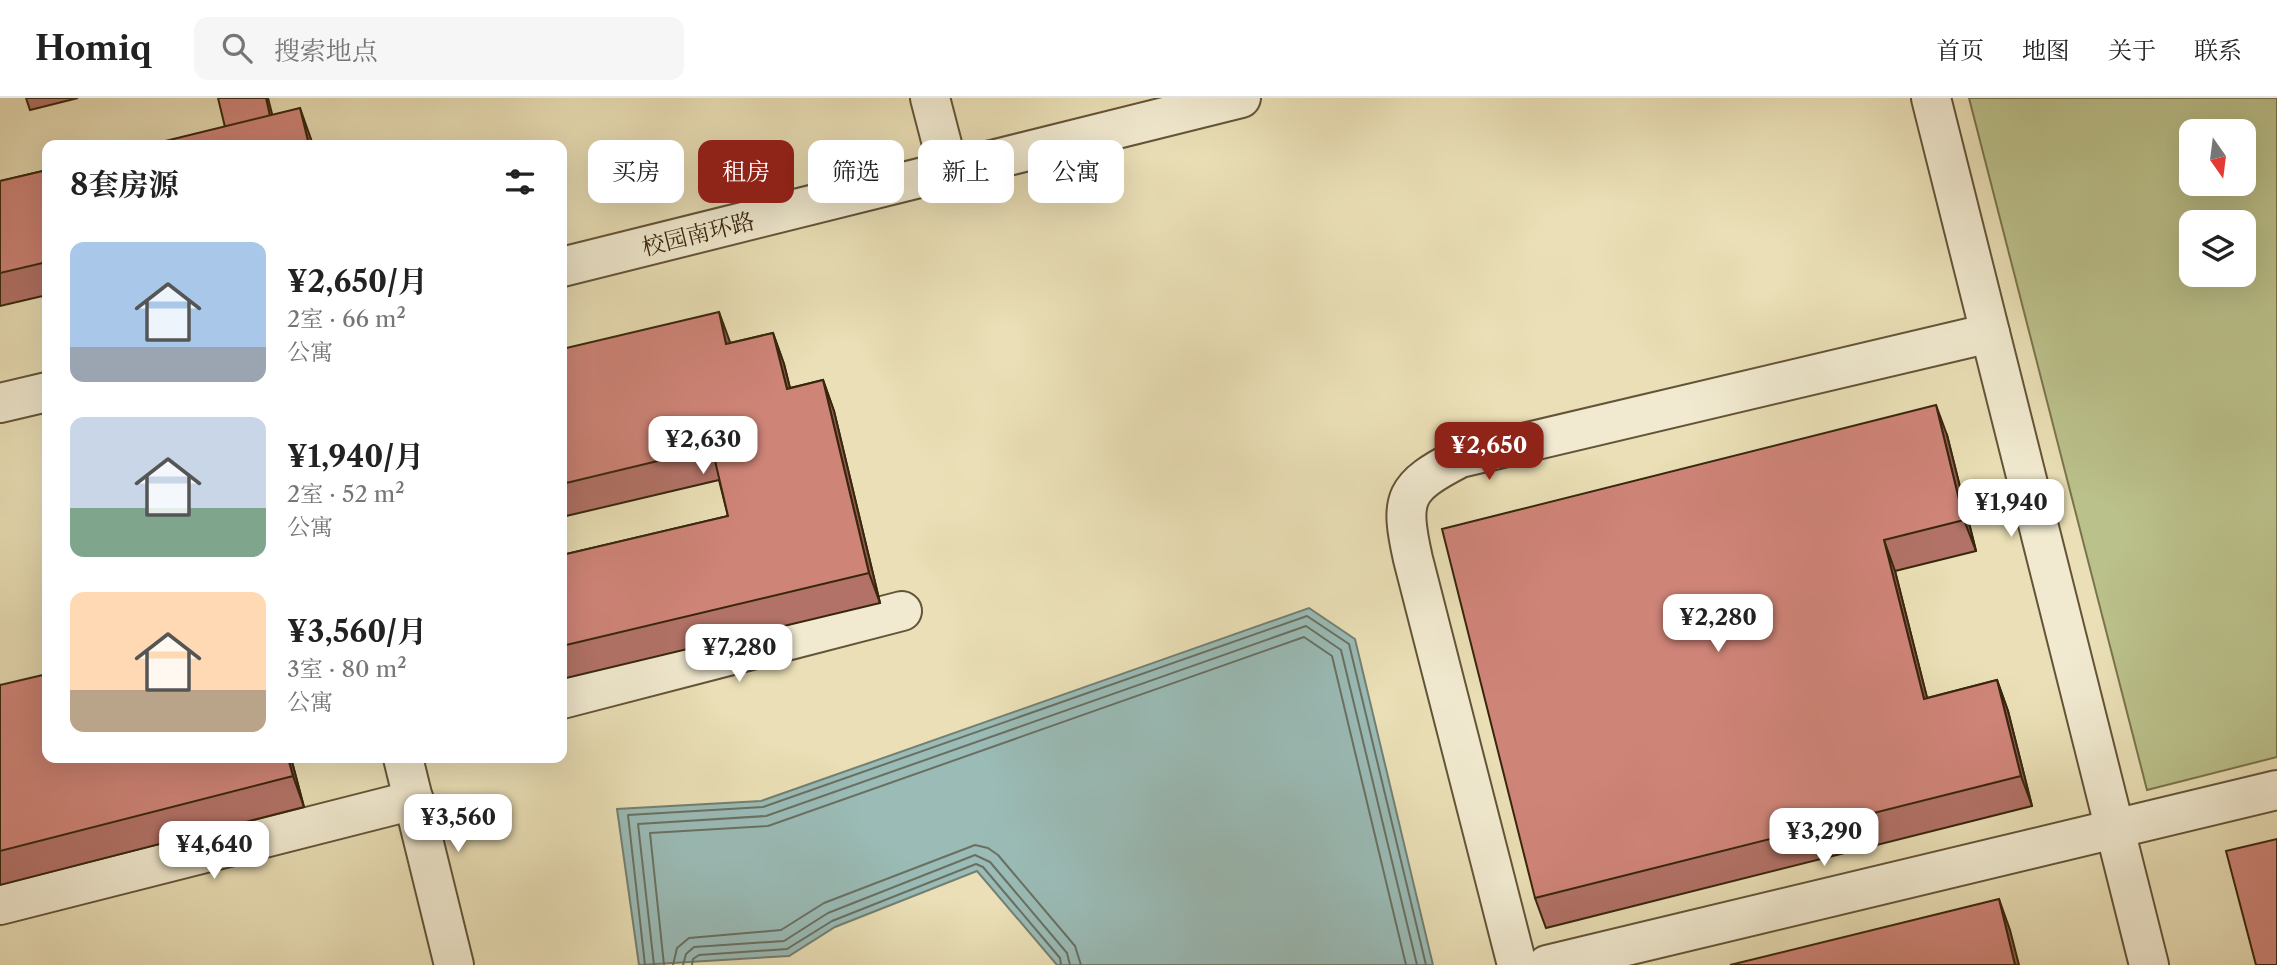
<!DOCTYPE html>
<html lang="zh">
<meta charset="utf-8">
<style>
body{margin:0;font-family:"Libre Caslon Text","Noto Serif SC",serif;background:#f6f6f6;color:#222;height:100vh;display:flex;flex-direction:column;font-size:26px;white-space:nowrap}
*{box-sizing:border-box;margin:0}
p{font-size:23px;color:#767676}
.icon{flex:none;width:38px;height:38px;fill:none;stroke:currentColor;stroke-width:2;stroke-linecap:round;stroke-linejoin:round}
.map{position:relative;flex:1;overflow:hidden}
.drawer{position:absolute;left:42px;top:42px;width:525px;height:623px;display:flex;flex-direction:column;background:#fff;border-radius:14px;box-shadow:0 7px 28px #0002}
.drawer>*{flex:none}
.guide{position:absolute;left:588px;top:42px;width:665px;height:63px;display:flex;gap:14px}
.needle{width:46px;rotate:166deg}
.controls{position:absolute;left:2179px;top:21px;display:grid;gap:14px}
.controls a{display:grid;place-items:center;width:77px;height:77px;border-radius:14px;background:#fff;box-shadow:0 7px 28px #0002;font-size:35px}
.price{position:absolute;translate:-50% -60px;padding:0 16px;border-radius:14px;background:#fff;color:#222;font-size:23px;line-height:46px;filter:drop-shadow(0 2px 4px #0008)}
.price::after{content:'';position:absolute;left:50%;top:42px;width:21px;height:16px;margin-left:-10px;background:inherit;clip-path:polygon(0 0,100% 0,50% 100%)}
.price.current{background:#8f2418;color:#fff}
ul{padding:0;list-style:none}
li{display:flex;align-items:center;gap:21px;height:175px;padding:0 28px}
li span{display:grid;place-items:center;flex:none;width:196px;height:140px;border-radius:14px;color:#555}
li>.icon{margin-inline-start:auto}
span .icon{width:84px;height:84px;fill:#fffc;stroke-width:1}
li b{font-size:30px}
h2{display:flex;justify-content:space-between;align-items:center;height:84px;padding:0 28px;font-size:30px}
.pill{padding:0 24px;border-radius:14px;background:#fff;box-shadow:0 7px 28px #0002;font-size:24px;line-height:63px}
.pill.current{background:#8f2418;color:#fff}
header{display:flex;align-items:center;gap:42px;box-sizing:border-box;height:98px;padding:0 35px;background:#fff;border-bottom:2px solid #e0e0e0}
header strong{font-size:33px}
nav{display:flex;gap:38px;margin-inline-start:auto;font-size:24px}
.search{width:490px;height:63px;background:#f6f6f6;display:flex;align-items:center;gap:18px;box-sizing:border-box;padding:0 24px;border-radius:14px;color:#767676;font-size:26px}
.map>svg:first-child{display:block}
.green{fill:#bbc18b;stroke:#7a744c;stroke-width:2;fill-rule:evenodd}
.water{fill:#9abbb6;stroke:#737f72;stroke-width:2}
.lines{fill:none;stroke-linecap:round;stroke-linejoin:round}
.shore{stroke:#697062;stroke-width:2}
.minor-casing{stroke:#645437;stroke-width:42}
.minor{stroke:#f1ead0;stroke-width:38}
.wall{fill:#b27267;stroke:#38260d;stroke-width:2}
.shaded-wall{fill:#915c54;stroke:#38260d;stroke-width:2}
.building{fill:#cf8478;stroke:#38260d;stroke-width:2}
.labels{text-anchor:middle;stroke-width:6;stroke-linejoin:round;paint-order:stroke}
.street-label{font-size:23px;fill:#38260d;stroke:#f1ead0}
</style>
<header>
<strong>Homiq</strong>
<div class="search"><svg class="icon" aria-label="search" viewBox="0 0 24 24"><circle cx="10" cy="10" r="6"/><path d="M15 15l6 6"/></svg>搜索地点</div>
<nav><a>首页</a><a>地图</a><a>关于</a><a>联系</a></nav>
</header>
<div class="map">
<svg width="2277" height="867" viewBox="0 0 2277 867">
<rect width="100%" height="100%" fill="#eadfb6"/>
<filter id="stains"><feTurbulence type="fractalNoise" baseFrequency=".00286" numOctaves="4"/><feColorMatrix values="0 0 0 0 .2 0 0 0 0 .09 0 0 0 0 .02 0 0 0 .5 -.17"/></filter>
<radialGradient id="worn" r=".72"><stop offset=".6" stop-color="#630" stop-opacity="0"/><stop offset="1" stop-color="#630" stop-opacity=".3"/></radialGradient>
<!-- green -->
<path class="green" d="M 1969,0 L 2277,0 L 2277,659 L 2147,692 ZM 2191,33 L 2244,33 L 2244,86 L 2191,86 ZM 2191,124 L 2244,124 L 2244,177 L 2191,177 Z"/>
<!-- water -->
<polygon class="water" points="1309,510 1355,541 1433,867 1057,867 977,773 835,829 789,858 639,867 617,711 761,703"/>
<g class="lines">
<!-- shore -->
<g class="shore">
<polyline points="645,867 628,717 763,709 1307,518 1349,546 1426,867"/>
<polyline points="654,867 638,726 766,718 1306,528 1341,552 1417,867"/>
<polyline points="664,867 650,735 768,728 1304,539 1332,558 1406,867"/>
<polyline points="673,867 677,850 689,840 781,832 824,805 975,747 988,750 998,757 1075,848 1081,867"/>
<polyline points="683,867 686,856 694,849 784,843 828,815 975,757 990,764 1067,855 1070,867"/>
<polyline points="692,867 693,861 699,857 787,851 832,823 976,766 983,769 1060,860 1061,867"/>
</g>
<defs>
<g id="minor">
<polyline points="930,0 949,73"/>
<polyline points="1931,0 2149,867"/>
<polyline points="562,169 1241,0"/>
<polyline points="0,305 47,294"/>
<polyline points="562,601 902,513"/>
<polyline points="403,660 454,867"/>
<polyline points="0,807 414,702"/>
<path d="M 1517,867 L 1413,461 C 1399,399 1404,389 1460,360 L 1990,235"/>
<polyline points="1547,867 2277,692"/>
</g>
</defs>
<!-- minor casing -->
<use href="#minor" class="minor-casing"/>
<!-- minor -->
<use href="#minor" class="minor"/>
</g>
<!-- wall -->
<g class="wall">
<polygon points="26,0 78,0 30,12"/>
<polygon points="47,72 47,197 0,208 0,83"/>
<polygon points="773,235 784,266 790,290 823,282 834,313 880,505 562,581 562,457 728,418 719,382 562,419 562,251 730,245"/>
<polygon points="1947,337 1976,453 1895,473 1927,600 1997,582 2008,613 2032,708 1546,830 1535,800"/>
<polygon points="0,587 47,660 291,660 304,709 0,787"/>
</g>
<!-- shaded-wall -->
<g class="shaded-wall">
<polygon points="266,0 268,0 280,47 271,24"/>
<polygon points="300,10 311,41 313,47 309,47"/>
<polygon points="719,214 730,244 738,277 726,246"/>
<polygon points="773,235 784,266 798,322 787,291"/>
<polygon points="823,282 834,313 880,505 869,475"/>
<polygon points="1936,307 1947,337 1976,453 1964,422"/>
<polygon points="1884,442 1895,473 1935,631 1924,601"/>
<polygon points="1997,582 2008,613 2032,708 2021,678"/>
<polygon points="288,660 291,660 304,709 293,678"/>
<polygon points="1999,801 2010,832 2019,867 2015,867"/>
</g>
<!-- building -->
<g class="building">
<polygon points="218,0 266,0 270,18 225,29"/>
<polygon points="300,10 309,47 149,47"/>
<polygon points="47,72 47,164 0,175 0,83"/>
<polygon points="719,214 726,246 773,235 787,291 823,282 869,475 562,548 562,457 728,418 712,350 562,386 562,251"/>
<polygon points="1936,307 1964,422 1884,442 1924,601 1997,582 2021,678 1535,800 1442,431"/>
<polygon points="47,576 47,660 288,660 293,678 0,753 0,587"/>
<polygon points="2277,741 2277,867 2256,867 2226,753"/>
<polygon points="1999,801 2015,867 1730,867"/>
</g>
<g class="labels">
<!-- street labels -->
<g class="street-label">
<text transform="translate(698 136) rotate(-14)" y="8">校园南环路</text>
</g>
</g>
<rect width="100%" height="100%" filter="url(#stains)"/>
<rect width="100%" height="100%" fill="url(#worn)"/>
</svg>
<div class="controls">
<a><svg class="needle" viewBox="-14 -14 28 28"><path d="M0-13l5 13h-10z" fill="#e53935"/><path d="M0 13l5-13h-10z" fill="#767676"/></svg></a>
<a><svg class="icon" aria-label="layers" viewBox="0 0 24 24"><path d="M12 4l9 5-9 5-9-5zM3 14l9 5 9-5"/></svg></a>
</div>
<b class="price" style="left:703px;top:378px">¥2,630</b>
<b class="price current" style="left:1489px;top:384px">¥2,650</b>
<b class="price" style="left:2011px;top:441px">¥1,940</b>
<b class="price" style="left:1718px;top:556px">¥2,280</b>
<b class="price" style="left:739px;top:586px">¥7,280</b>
<b class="price" style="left:458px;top:756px">¥3,560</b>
<b class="price" style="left:1824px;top:770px">¥3,290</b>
<b class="price" style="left:214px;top:783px">¥4,640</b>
<div class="guide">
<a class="pill">买房</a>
<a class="pill current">租房</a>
<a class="pill">筛选</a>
<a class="pill">新上</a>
<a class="pill">公寓</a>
</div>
<section class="drawer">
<h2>8套房源<svg class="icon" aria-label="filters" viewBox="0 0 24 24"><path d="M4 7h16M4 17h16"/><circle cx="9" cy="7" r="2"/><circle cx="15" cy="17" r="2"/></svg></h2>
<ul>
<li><span style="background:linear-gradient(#a9c7e8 75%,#9aa5b1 0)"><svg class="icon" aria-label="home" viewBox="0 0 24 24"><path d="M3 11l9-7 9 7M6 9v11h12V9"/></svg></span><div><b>¥2,650/月</b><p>2室 · 66 m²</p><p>公寓</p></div></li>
<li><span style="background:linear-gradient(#c9d6e8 65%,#7fa58c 0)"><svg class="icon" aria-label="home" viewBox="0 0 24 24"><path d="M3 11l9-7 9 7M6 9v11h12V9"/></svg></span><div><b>¥1,940/月</b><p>2室 · 52 m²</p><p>公寓</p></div></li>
<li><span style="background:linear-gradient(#ffd9b3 70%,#b9a48a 0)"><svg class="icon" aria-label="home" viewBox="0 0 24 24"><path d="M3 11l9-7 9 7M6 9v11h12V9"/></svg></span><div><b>¥3,560/月</b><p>3室 · 80 m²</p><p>公寓</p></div></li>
</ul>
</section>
</div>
